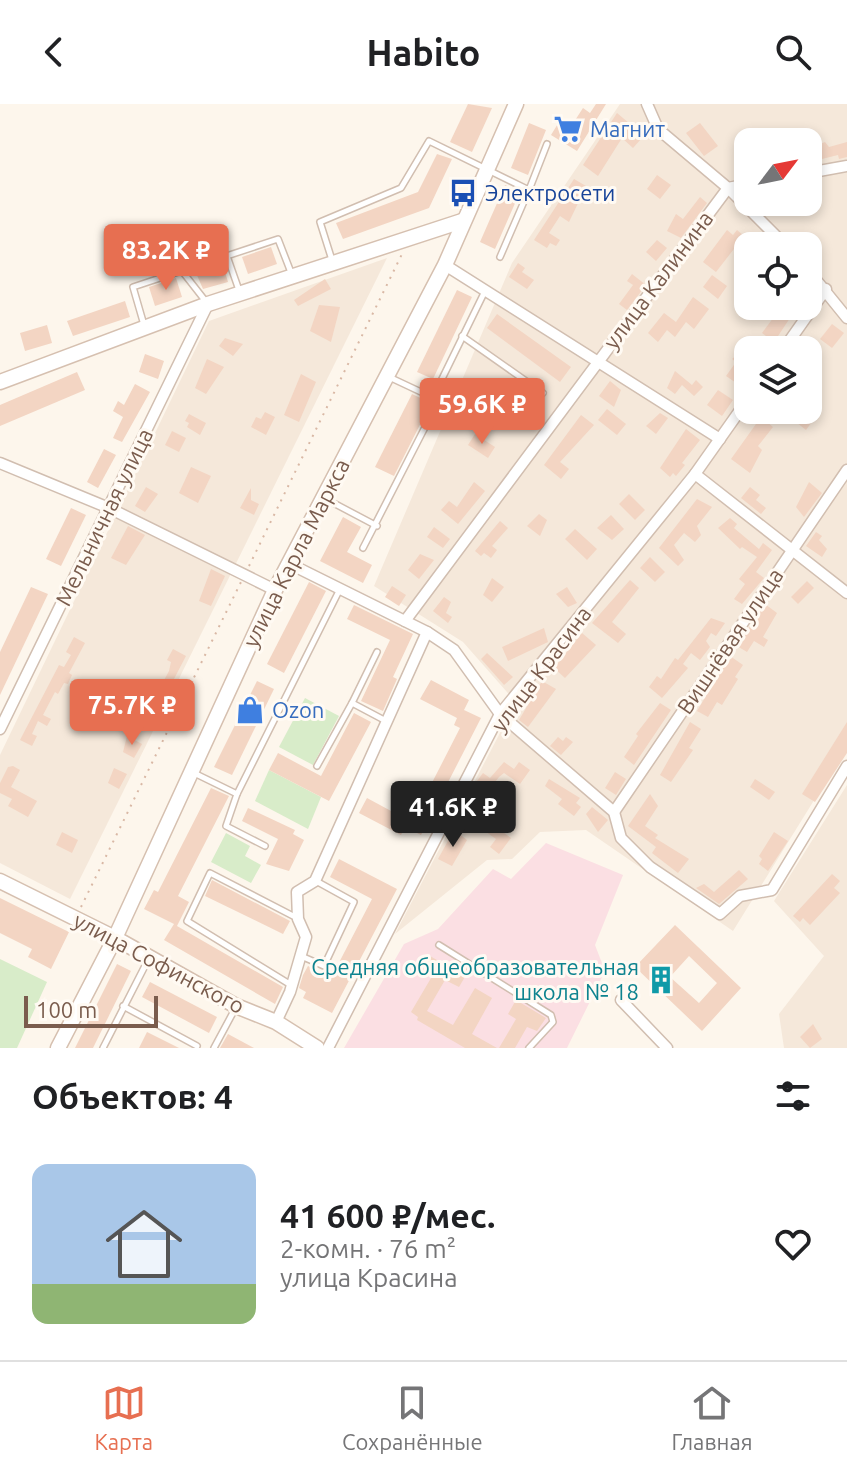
<!DOCTYPE html>
<html lang="ru">
<meta charset="utf-8">
<style>
body{margin:0;font-family:Ubuntu,sans-serif;background:#f2f2f2;color:#202124;height:100vh;display:flex;flex-direction:column;font-size:30px;white-space:nowrap}
*{box-sizing:border-box;margin:0}
p{font-size:26px;color:#757577}
.icon{flex:none;width:44px;height:44px;fill:none;stroke:currentColor;stroke-width:2;stroke-linecap:round;stroke-linejoin:round}
.map{position:relative;height:944px;overflow:hidden}
.side{display:flex;flex-direction:column;background:#fff;flex:1}
.side>*{flex:none}
.needle{width:52px;rotate:58deg}
.fabs{position:absolute;left:734px;top:24px;display:grid;gap:16px}
.fabs a{display:grid;place-items:center;width:88px;height:88px;border-radius:16px;background:#fff;box-shadow:0 4px 12px #0003;font-size:40px}
.scale{position:absolute;left:24px;bottom:20px;width:134px;box-sizing:border-box;padding-left:8px;border:4px solid #7a5c4d;border-top:0;font-size:22px;line-height:28px;white-space:nowrap;color:#7a5c4d;-webkit-text-stroke:6px #fffaf3;paint-order:stroke}
.price{position:absolute;translate:-50% -68px;padding:0 18px;border-radius:8px;background:#e76f51;color:#fff;font-size:26px;line-height:52px;filter:drop-shadow(0 2px 4px #0008)}
.price::after{content:'';position:absolute;left:50%;top:48px;width:24px;height:18px;margin-left:-12px;background:inherit;clip-path:polygon(0 0,100% 0,50% 100%)}
.price.selected{background:#222;color:#fff}
ul{padding:0;list-style:none}
li{display:flex;align-items:center;gap:24px;height:200px;padding:0 32px}
li span{display:grid;place-items:center;flex:none;width:224px;height:160px;border-radius:16px;color:#555}
li>.icon{margin-inline-start:auto}
span .icon{width:96px;height:96px;fill:#fffc;stroke-width:1}
li b{font-size:34px}
h2{display:flex;justify-content:space-between;align-items:center;height:96px;padding:0 32px;font-size:34px}
header{display:flex;justify-content:space-between;align-items:center;height:104px;padding:0 32px;background:#fff;font-size:36px;font-weight:600}
.dock{display:flex;justify-content:space-around;align-items:center;height:112px;border-top:2px solid #e0e0e0;background:#fff;font-size:22px;color:#757577}
.dock a{display:grid;justify-items:center;gap:4px}
.dock .selected{color:#e76f51}
.map>svg:first-child{display:block}
.residential{fill:#f5e8da;fill-rule:evenodd}
.medical{fill:#fbdfe3}
.green{fill:#d8ecc9}
.building{fill:#f3d5c3;fill-rule:evenodd}
.lines{fill:none;stroke-linecap:round;stroke-linejoin:round}
.lane-casing{stroke:#d1beb0;stroke-width:8}
.street-casing{stroke:#d1beb0;stroke-width:13}
.secondary-casing{stroke:#d6c0b0;stroke-width:17}
.path{stroke:#d9b8a5;stroke-width:2;stroke-dasharray:2 6;stroke-linecap:butt}
.lane{stroke:#fff;stroke-width:5}
.street{stroke:#fff;stroke-width:10}
.secondary{stroke:#fff;stroke-width:14}
.labels{text-anchor:middle;stroke-width:6;stroke-linejoin:round;paint-order:stroke}
.shop-label{font-size:22px;fill:#366cbe;stroke:#fffaf3;text-anchor:start}
.transit-label{font-size:22px;fill:#164399;stroke:#fffaf3;text-anchor:start}
.street-label{font-size:22px;fill:#7a5c4d;stroke:#fffaf3}
.culture-label{font-size:22px;fill:#0d838f;stroke:#fffaf3;text-anchor:end}
</style>
<header><svg class="icon" aria-label="back" viewBox="0 0 24 24"><path d="M15 5l-7 7 7 7"/></svg>Habito<svg class="icon" aria-label="search" viewBox="0 0 24 24"><circle cx="10" cy="10" r="6"/><path d="M15 15l6 6"/></svg></header>
<div class="map">
<svg width="847" height="944" viewBox="0 0 847 944">
<rect width="100%" height="100%" fill="#fdf6ec"/>
<!-- residential -->
<g class="residential">
<path d="M 620,0 L 847,0 L 847,643 L 733,827 L 586,726 L 540,728 L 512,755 L 487,756 L 395,830 L 501,627 L 520,603 L 463,538 L 374,482 L 512,159 ZM 748,38 L 808,38 L 808,98 L 748,98 ZM 748,142 L 808,142 L 808,202 L 748,202 ZM 748,246 L 808,246 L 808,306 L 748,306 Z"/>
<polygon points="387,154 70,795 0,759 0,651 209,217"/>
<polygon points="847,681 847,944 784,944 779,910 824,852 774,797"/>
</g>
<!-- medical -->
<polygon class="medical" points="546,739 623,771 595,841 605,867 567,944 344,944 404,840 438,825 493,765 511,775"/>
<!-- green -->
<g class="green">
<polygon points="305,594 339,612 313,661 279,643"/>
<polygon points="269,666 321,693 308,725 255,697"/>
<polygon points="226,729 250,742 245,752 261,761 251,779 211,758"/>
<polygon points="0,855 47,878 17,944 0,944"/>
</g>
<!-- building -->
<g class="building">
<polygon points="468,0 492,4 472,48 450,38"/>
<polygon points="596,0 606,0 577,47 551,31 559,18 570,24 583,4 590,9"/>
<polygon points="617,9 636,25 642,19 649,26 633,44 622,34 598,72 583,61"/>
<polygon points="529,19 546,26 528,71 511,64"/>
<polygon points="700,19 718,42 704,52 686,29"/>
<polygon points="825,38 829,43 847,38 847,53 839,55 838,51 814,57 810,44"/>
<polygon points="437,50 452,55 429,104 343,135 336,119 418,88"/>
<polygon points="657,71 671,81 660,95 647,85"/>
<polygon points="574,75 586,82 582,91 569,118 560,112 549,129 560,136 556,142 550,139 547,144 534,136"/>
<polygon points="505,81 520,88 495,145 480,138"/>
<polygon points="700,93 707,99 681,134 667,127 676,110 683,115"/>
<polygon points="727,126 733,131 737,126 744,132 716,168 703,158"/>
<polygon points="657,136 667,144 656,157 646,148"/>
<polygon points="271,143 277,160 248,170 242,153"/>
<polygon points="518,159 525,164 522,168 534,176 527,185 509,173"/>
<polygon points="223,161 228,178 203,185 196,169"/>
<polygon points="632,170 646,181 627,206 619,200 633,181 627,177"/>
<polygon points="712,171 727,182 718,195 703,183"/>
<polygon points="176,174 182,193 155,202 149,183"/>
<polygon points="325,175 331,185 298,202 294,196"/>
<polygon points="457,186 472,193 433,275 417,268"/>
<polygon points="693,193 709,205 694,225 686,218 675,233 667,226 658,238 648,229 664,209 676,218"/>
<polygon points="125,197 130,213 73,232 67,217"/>
<polygon points="319,201 340,203 331,238 310,227"/>
<polygon points="782,202 798,202 774,238 762,229"/>
<polygon points="497,210 571,263 560,278 487,224"/>
<polygon points="832,220 844,229 832,244 820,235"/>
<polygon points="47,221 52,239 25,247 20,229"/>
<polygon points="225,234 243,240 233,252 219,242"/>
<polygon points="748,241 748,258 740,269 748,274 742,283 726,272 736,258 732,255"/>
<polygon points="808,246 822,257 815,270 808,265"/>
<polygon points="145,250 164,257 158,275 139,268"/>
<polygon points="207,255 224,263 206,290 195,284"/>
<polygon points="675,267 692,281 696,276 703,283 694,292 682,281 675,290 667,284"/>
<polygon points="77,268 85,286 0,322 0,301"/>
<polygon points="301,270 316,278 299,318 284,311"/>
<polygon points="610,277 621,286 614,303 599,292"/>
<polygon points="135,280 150,288 122,338 113,334 123,313 113,307 118,297 124,301"/>
<polygon points="718,286 733,296 722,312 707,301"/>
<polygon points="412,290 431,299 394,372 375,363"/>
<polygon points="513,298 523,312 516,322 502,312"/>
<polygon points="607,305 626,320 617,331 598,316"/>
<polygon points="781,306 802,306 814,315 806,326"/>
<polygon points="265,308 275,313 266,331 251,323 256,313 261,315"/>
<polygon points="660,309 668,314 656,330 646,322"/>
<polygon points="189,310 206,319 200,331 187,323 189,319 185,317"/>
<polygon points="581,311 594,321 560,358 569,365 561,375 544,361"/>
<polygon points="761,313 773,323 758,342 762,346 750,369 731,355"/>
<polygon points="686,325 700,336 682,359 685,361 676,372 673,369 670,373 660,364"/>
<polygon points="172,327 186,334 179,348 165,341"/>
<polygon points="475,330 495,343 488,354 468,341"/>
<polygon points="104,345 116,351 98,384 87,378"/>
<polygon points="191,363 211,372 198,399 179,389"/>
<polygon points="474,378 485,387 458,420 441,406 449,397 457,403"/>
<polygon points="809,378 822,389 804,413 796,403"/>
<polygon points="146,383 158,390 145,408 135,402"/>
<polygon points="750,383 760,391 756,396 766,404 761,410 741,394"/>
<polygon points="251,384 251,396 259,400 254,411 240,404"/>
<polygon points="629,390 645,406 635,416 619,400"/>
<polygon points="697,395 712,403 697,422 701,431 695,438 684,429 674,441 684,456 678,462 659,444"/>
<polygon points="71,404 86,411 61,462 46,455"/>
<polygon points="539,410 547,416 540,432 527,422"/>
<polygon points="611,411 624,425 612,436 597,424"/>
<polygon points="343,413 361,423 347,448 372,461 363,479 320,457"/>
<polygon points="730,414 737,420 734,424 759,445 763,439 772,446 756,468 764,474 742,500 734,495 745,480 739,475 757,453 742,443 740,445 718,424"/>
<polygon points="500,417 508,424 492,442 497,446 491,454 484,449 481,452 475,447"/>
<polygon points="128,422 145,431 126,461 111,454"/>
<polygon points="434,423 450,435 443,444 427,433"/>
<polygon points="575,425 597,445 587,456 565,435"/>
<polygon points="816,428 822,432 819,436 827,445 822,453 806,442"/>
<polygon points="420,450 434,456 419,475 408,466"/>
<polygon points="650,453 665,468 655,478 640,464"/>
<polygon points="211,465 225,472 211,502 199,497"/>
<polygon points="492,474 504,483 492,498 483,491"/>
<polygon points="630,476 639,484 612,518 626,530 618,539 592,519"/>
<polygon points="807,477 814,484 798,500 791,493"/>
<polygon points="309,478 326,487 284,569 267,560"/>
<polygon points="392,482 406,491 399,502 385,493"/>
<polygon points="31,483 48,490 0,591 0,548"/>
<polygon points="567,483 577,499 568,503 556,490"/>
<polygon points="444,493 451,498 446,509 452,513 448,519 433,507"/>
<polygon points="765,500 777,509 763,533 768,536 764,543 754,537 747,548 737,542"/>
<polygon points="354,501 413,530 393,573 397,575 383,607 361,597 390,536 347,515"/>
<polygon points="711,514 725,519 716,532 711,529 706,537 710,543 700,556 691,549 683,560 688,564 662,594 649,583 657,572 661,575 675,554 678,556"/>
<polygon points="544,524 548,538 508,557 502,543"/>
<polygon points="582,529 596,541 565,574 554,564"/>
<polygon points="74,533 85,539 69,569 72,571 68,580 64,579 58,590 55,588 43,611 51,615 47,622 38,617 32,630 37,632 32,642 20,636 59,561 64,563 71,551 66,548"/>
<polygon points="173,545 186,552 164,594 152,587 157,577 162,580 169,567 171,558 167,556"/>
<polygon points="487,549 513,573 504,581 481,555"/>
<polygon points="730,552 743,561 735,573 738,575 722,601 717,598 708,613 697,607"/>
<polygon points="431,576 469,596 464,606 481,614 421,731 405,723 401,731 359,709 367,694 404,714 408,706 416,710 460,624 454,621 457,614 420,595"/>
<polygon points="257,577 274,585 232,671 214,663"/>
<polygon points="542,577 556,585 528,623 519,616"/>
<polygon points="106,596 120,604 113,616 99,608"/>
<polygon points="660,599 671,606 634,661 624,653 638,632 636,630"/>
<polygon points="354,609 371,618 329,697 269,666 278,649 321,672"/>
<polygon points="690,618 701,625 689,644 693,646 671,678 660,671"/>
<polygon points="847,618 847,649 815,698 802,690"/>
<polygon points="127,632 142,640 134,654 123,648"/>
<polygon points="558,633 563,637 566,633 573,638 561,651 550,642"/>
<polygon points="504,658 514,665 519,658 530,666 520,680 504,669 499,673 482,695 486,698 480,707 470,696 480,680 477,677 483,669 490,674"/>
<polygon points="13,662 20,666 11,683 37,697 28,713 8,702 12,695 0,689 0,679 8,663"/>
<polygon points="114,664 127,670 119,685 108,679"/>
<polygon points="615,668 626,675 616,691 605,684"/>
<polygon points="549,675 580,694 576,699 581,703 574,712 558,700 562,695 545,682"/>
<polygon points="755,675 775,688 769,696 750,683"/>
<polygon points="211,684 229,692 178,792 189,798 177,822 283,883 275,900 164,836 174,820 144,805 154,786 158,788"/>
<polygon points="650,690 658,702 645,722 658,731 655,734 689,755 678,769 652,749 656,743 628,722"/>
<polygon points="592,703 608,716 598,728 586,710"/>
<polygon points="248,704 295,726 293,730 304,736 289,767 266,760 278,735 242,717"/>
<polygon points="487,710 495,716 492,720 511,734 499,750 490,743 496,735 479,723"/>
<polygon points="454,726 467,736 452,762 438,755"/>
<polygon points="62,728 78,736 72,749 56,741"/>
<polygon points="774,728 788,737 768,767 759,760 762,755 759,752"/>
<polygon points="339,755 397,785 332,909 303,894 306,888 299,884 303,871 308,862 331,874 372,795 330,773"/>
<polygon points="739,766 748,775 719,800 696,784 704,780 714,788"/>
<polygon points="832,770 840,777 834,784 840,789 810,821 803,814 800,818 793,812"/>
<polygon points="212,776 290,817 283,830 205,792"/>
<polygon points="0,794 69,828 51,865 28,853 32,845 0,829"/>
<path d="M 675,821 L 741,884 L 702,927 L 635,863 ZM 689,852 L 717,879 L 699,899 L 670,873 Z"/>
<polygon points="430,852 454,866 458,860 469,866 459,883 445,876 427,907 453,921 475,884 492,894 472,930 497,944 465,944 417,916 418,913 411,908 434,869 424,863"/>
<polygon points="117,860 131,867 93,944 75,944"/>
<polygon points="150,878 217,913 209,929 142,893"/>
<polygon points="516,896 546,914 537,927 527,923 515,944 499,944 516,915 508,910"/>
<polygon points="813,920 822,935 810,944 800,933"/>
<polygon points="147,928 179,944 139,944"/>
<polygon points="228,930 254,944 220,944"/>
</g>
<g class="lines">
<defs>
<g id="lane">
<polyline points="529,86 547,40"/>
<polyline points="227,152 240,189"/>
<polyline points="332,156 320,118 401,84 429,37 529,86 500,153"/>
<polyline points="182,167 207,199"/>
<polyline points="144,221 133,183 278,135 292,171"/>
<polyline points="462,232 543,289"/>
<polyline points="389,273 438,296"/>
<polyline points="324,394 377,422"/>
<polyline points="363,444 439,296 438,283 485,187"/>
<polyline points="377,548 352,599 386,617"/>
<polyline points="317,662 352,599"/>
<polyline points="194,669 237,690 226,722 265,742"/>
<polyline points="237,690 340,485"/>
<polyline points="439,841 551,911 553,918 529,944"/>
<polyline points="301,852 324,862 354,798 316,777"/>
<polyline points="291,881 187,817 210,769 297,814"/>
<polyline points="123,902 197,942"/>
<polyline points="103,944 149,854"/>
<polyline points="214,944 236,903"/>
</g>
<g id="street">
<polyline points="647,0 658,25 728,84 786,142"/>
<polyline points="808,69 847,62"/>
<polyline points="445,161 720,335"/>
<polyline points="808,166 847,214"/>
<polyline points="783,246 826,185"/>
<polyline points="0,359 109,404 275,486"/>
<polyline points="695,370 847,489"/>
<polyline points="290,460 427,528 454,546 500,610 614,708 621,734 650,763 720,810 740,792 772,786 847,662"/>
<polyline points="405,517 728,84 748,80"/>
<polyline points="0,625 208,200"/>
<polyline points="614,708 847,366"/>
<polyline points="621,896 667,944"/>
<polyline points="276,918 290,888 306,833 298,815 297,788 315,777 427,528"/>
<polyline points="328,944 500,610 695,370 748,295"/>
</g>
<g id="secondary">
<polyline points="0,278 208,200 462,117"/>
<polyline points="0,777 115,834 236,902 276,918 317,944"/>
<polyline points="58,944 115,834 275,486 445,161 516,0"/>
</g>
</defs>
<!-- lane casing -->
<use href="#lane" class="lane-casing"/>
<!-- street casing -->
<use href="#street" class="street-casing"/>
<!-- secondary casing -->
<use href="#secondary" class="secondary-casing"/>
<!-- path -->
<g class="path">
<polyline points="249,462 403,148"/>
<polyline points="81,803 241,478"/>
</g>
<!-- lane -->
<use href="#lane" class="lane"/>
<!-- street -->
<use href="#street" class="street"/>
<!-- secondary -->
<use href="#secondary" class="secondary"/>
</g>
<!-- icons -->
<defs>
<symbol id="supermarket-bare" viewBox="-9 -9 18 18"><path d="M-6-5.5h2.5l.6 2H6L4.5 2H-2.5L-4.4-4H-6ZM-1.5 3.2a1.3 1.3 0 1 0 .1 0ZM3 3.2a1.3 1.3 0 1 0 .1 0Z" fill="#3f7fe0" stroke="#fffaf3" stroke-width="2.5" paint-order="stroke"/></symbol>
<symbol id="bus-bare" viewBox="-9 -9 18 18"><path d="M-5-6H5V4H4V6H2V4H-2V6H-4V4H-5ZM-3.5-4V0h7V-4ZM-3.5 1.2v1.5H-2V1.2ZM2 1.2v1.5H3.5V1.2Z" fill="#1a4fb4" stroke="#fffaf3" stroke-width="2.5" paint-order="stroke"/></symbol>
<symbol id="shop-bare" viewBox="-9 -9 18 18"><path d="M-5-2.5h2.3a2.7 3.5 0 0 1 5.4 0H5L5.5 6h-11ZM-1.5-2.5h3a1.5 2.3 0 0 0-3 0Z" fill="#3f7fe0" stroke="#fffaf3" stroke-width="2.5" paint-order="stroke"/></symbol>
<symbol id="building-bare" viewBox="-9 -9 18 18"><path d="M-4-6H4V6H1V3H-1V6H-4ZM-2.5-4.3h1.7v1.8h-1.7ZM.8-4.3h1.7v1.8H.8ZM-2.5-1h1.7V.8h-1.7ZM.8-1h1.7V.8H.8Z" fill="#0f9aa8" stroke="#fffaf3" stroke-width="2.5" paint-order="stroke"/></symbol>
</defs>
<g fill-rule="evenodd">
<use href="#supermarket-bare" x="548" y="5" width="40" height="40"/>
<use href="#bus-bare" x="443" y="69" width="40" height="40"/>
<use href="#shop-bare" x="230" y="586" width="40" height="40"/>
<use href="#building-bare" x="641" y="856" width="40" height="40"/>
</g>
<g class="labels">
<!-- shop labels -->
<g class="shop-label">
<text x="590" y="33">Магнит</text>
<text x="272" y="614">Ozon</text>
</g>
<!-- transit labels -->
<g class="transit-label">
<text x="485" y="97">Электросети</text>
</g>
<!-- street labels -->
<g class="street-label">
<text transform="translate(658 176) rotate(-53)" y="8">улица Калинина</text>
<text transform="translate(104 413) rotate(-64)" y="8">Мельничная улица</text>
<text transform="translate(296 449) rotate(-63)" y="8">улица Карла Маркса</text>
<text transform="translate(730 537) rotate(-56)" y="8">Вишнёвая улица</text>
<text transform="translate(541 565) rotate(-53)" y="8">улица Красина</text>
<text transform="translate(159 859) rotate(28)" y="8">улица Софинского</text>
</g>
<!-- culture labels -->
<g class="culture-label">
<text x="639" y="871">Средняя общеобразовательная<tspan x="639" dy="25">школа № 18</tspan></text>
</g>
</g>
</svg>
<div class="fabs">
<a><svg class="needle" viewBox="-14 -14 28 28"><path d="M0-13l5 13h-10z" fill="#e53935"/><path d="M0 13l5-13h-10z" fill="#757577"/></svg></a>
<a><svg class="icon" aria-label="locate" viewBox="0 0 24 24"><circle cx="12" cy="12" r="6"/><path d="M12 2v4M12 18v4M2 12h4M18 12h4"/></svg></a>
<a><svg class="icon" aria-label="layers" viewBox="0 0 24 24"><path d="M12 4l9 5-9 5-9-5zM3 14l9 5 9-5"/></svg></a>
</div>
<div class="scale">100 m</div>
<b class="price" style="left:166px;top:188px">83.2K ₽</b>
<b class="price" style="left:482px;top:342px">59.6K ₽</b>
<b class="price" style="left:132px;top:643px">75.7K ₽</b>
<b class="price selected" style="left:453px;top:745px">41.6K ₽</b>
</div>
<section class="side">
<h2>Объектов: 4<svg class="icon" aria-label="filters" viewBox="0 0 24 24"><path d="M4 7h16M4 17h16"/><circle cx="9" cy="7" r="2"/><circle cx="15" cy="17" r="2"/></svg></h2>
<ul>
<li><span style="background:linear-gradient(#a9c7e8 75%,#8fb573 0)"><svg class="icon" aria-label="home" viewBox="0 0 24 24"><path d="M3 11l9-7 9 7M6 9v11h12V9"/></svg></span><div><b>41 600 ₽/мес.</b><p>2-комн. · 76 m²</p><p>улица Красина</p></div><svg class="icon" aria-label="heart" viewBox="0 0 24 24"><path d="M12 20l-8-8c-3-5 5-10 8-4 3-6 11-1 8 4z"/></svg></li>
</ul>
</section>
<nav class="dock">
<a class="selected"><svg class="icon" aria-label="map" viewBox="0 0 24 24"><path d="M3 6l6-2 6 2 6-2v14l-6 2-6-2-6 2zM9 4v14M15 6v14"/></svg>Карта</a>
<a><svg class="icon" aria-label="saved" viewBox="0 0 24 24"><path d="M7 4h10v16l-5-4-5 4z"/></svg>Сохранённые</a>
<a><svg class="icon" aria-label="home" viewBox="0 0 24 24"><path d="M3 11l9-7 9 7M6 9v11h12V9"/></svg>Главная</a>
</nav>
